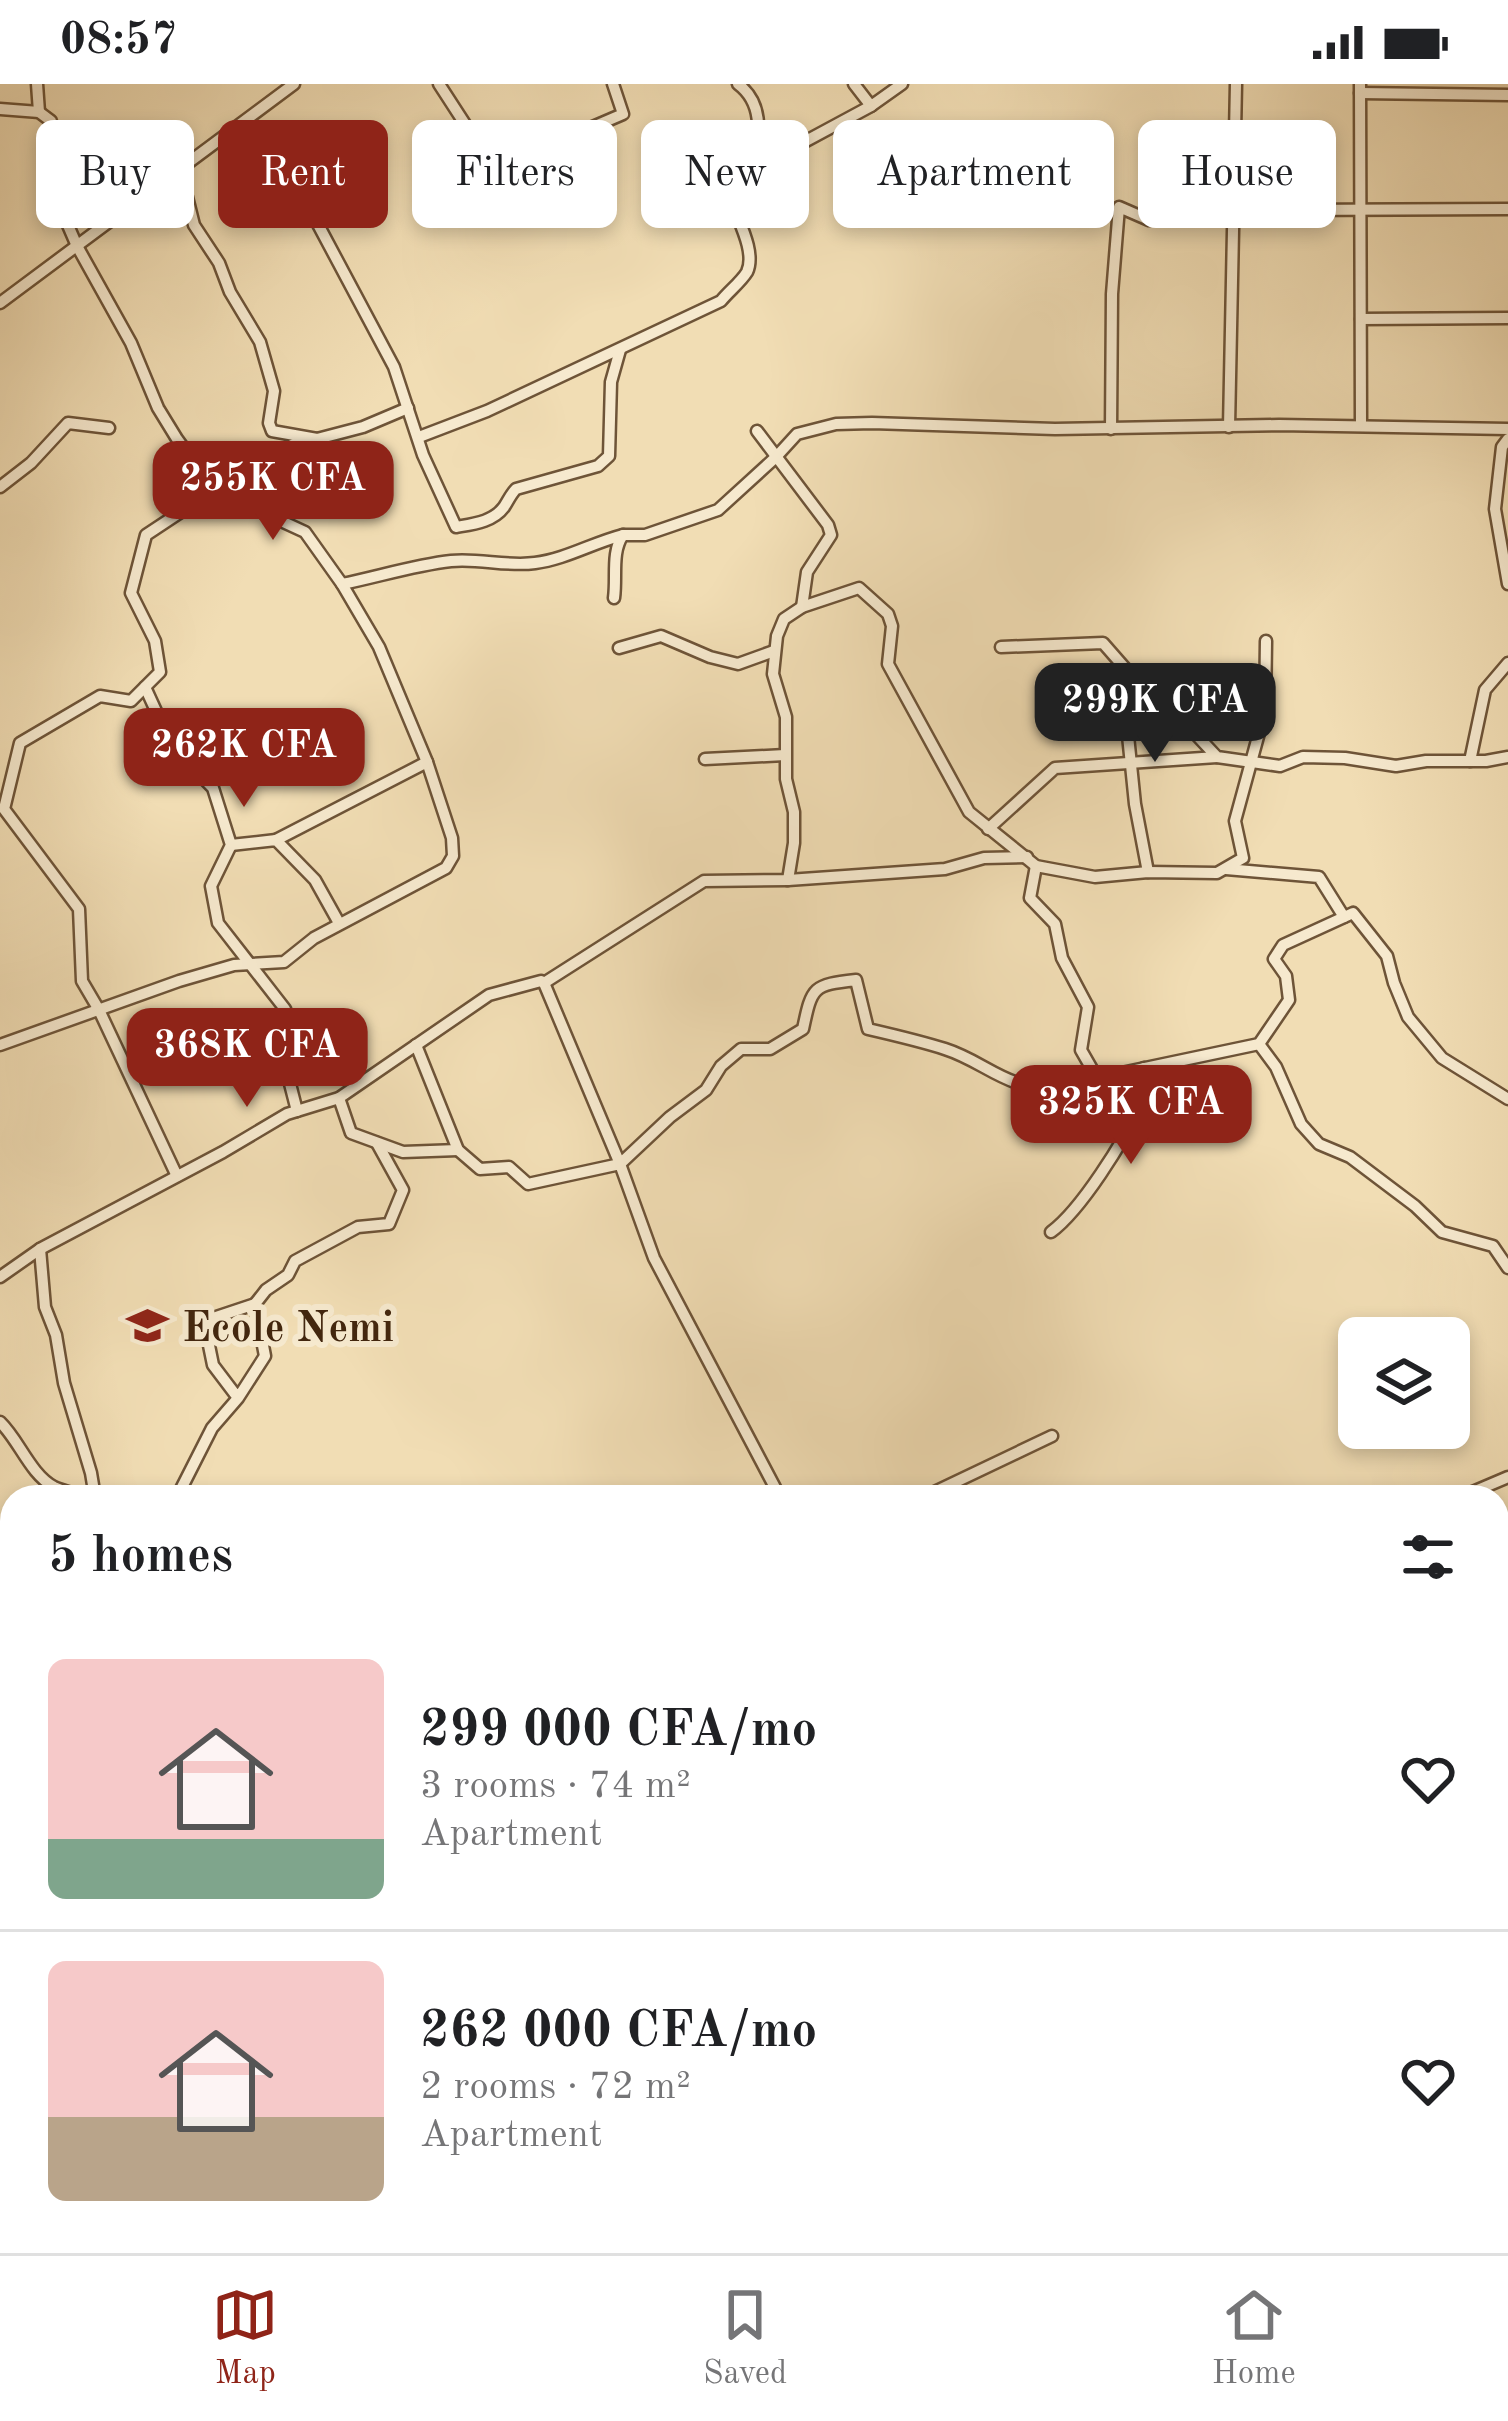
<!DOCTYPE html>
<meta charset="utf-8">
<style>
body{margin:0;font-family:"Old Standard TT",serif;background:#f2f2f2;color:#202124;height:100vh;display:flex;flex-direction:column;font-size:45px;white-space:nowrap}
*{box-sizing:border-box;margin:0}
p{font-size:39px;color:#757577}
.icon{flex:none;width:66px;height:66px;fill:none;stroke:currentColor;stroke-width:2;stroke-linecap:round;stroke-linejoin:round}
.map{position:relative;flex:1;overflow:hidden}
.side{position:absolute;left:0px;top:1401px;width:1509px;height:768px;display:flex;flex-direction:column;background:#fff;border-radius:36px 36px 0 0;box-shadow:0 6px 18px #0003}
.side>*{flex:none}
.guide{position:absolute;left:36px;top:36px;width:1437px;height:108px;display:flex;gap:24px}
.buttons{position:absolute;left:1338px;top:1233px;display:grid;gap:24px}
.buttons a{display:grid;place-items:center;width:132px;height:132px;border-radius:18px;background:#fff;box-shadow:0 6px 18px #0003;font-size:60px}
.price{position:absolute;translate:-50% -102px;padding:0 27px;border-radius:24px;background:#8f2418;color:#fff;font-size:39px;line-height:78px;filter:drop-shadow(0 3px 6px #0008)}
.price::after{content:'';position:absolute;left:50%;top:72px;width:36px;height:27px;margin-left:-18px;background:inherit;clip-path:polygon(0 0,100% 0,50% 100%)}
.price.selected{background:#222;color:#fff}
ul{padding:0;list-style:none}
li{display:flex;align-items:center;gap:36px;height:300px;padding:0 48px}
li+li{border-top:3px solid #e0e0e0}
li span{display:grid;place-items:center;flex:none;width:336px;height:240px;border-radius:18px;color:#555}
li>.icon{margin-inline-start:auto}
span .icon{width:144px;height:144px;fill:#fffc;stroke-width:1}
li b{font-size:51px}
h2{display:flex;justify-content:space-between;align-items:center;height:144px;padding:0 48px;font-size:51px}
.pill{padding:0 42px;border-radius:18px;background:#fff;box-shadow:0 6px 18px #0003;font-size:42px;line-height:108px}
.pill.selected{background:#8f2418;color:#fff}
.status{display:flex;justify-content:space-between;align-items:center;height:84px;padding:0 60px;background:#fff;direction:ltr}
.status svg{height:33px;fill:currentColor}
.tabs{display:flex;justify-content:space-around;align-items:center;height:168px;border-top:3px solid #e0e0e0;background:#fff;font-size:33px;color:#757577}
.tabs a{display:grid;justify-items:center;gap:6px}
.tabs .selected{color:#8f2418}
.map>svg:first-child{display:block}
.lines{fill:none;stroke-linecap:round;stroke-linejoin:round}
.minor-casing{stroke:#6e5438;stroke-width:15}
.minor{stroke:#f6e9ce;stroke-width:10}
.labels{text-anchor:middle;stroke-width:12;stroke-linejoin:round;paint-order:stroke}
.poi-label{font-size:42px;font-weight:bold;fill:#42260e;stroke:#f6e9ce;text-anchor:start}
</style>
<div class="status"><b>08:57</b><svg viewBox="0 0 49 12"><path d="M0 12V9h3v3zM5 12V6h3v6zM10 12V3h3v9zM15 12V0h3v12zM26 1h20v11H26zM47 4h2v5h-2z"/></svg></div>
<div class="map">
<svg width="1508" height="2169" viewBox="0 0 1508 2169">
<rect width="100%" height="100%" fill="#f1ddb4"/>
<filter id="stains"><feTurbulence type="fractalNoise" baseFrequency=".00167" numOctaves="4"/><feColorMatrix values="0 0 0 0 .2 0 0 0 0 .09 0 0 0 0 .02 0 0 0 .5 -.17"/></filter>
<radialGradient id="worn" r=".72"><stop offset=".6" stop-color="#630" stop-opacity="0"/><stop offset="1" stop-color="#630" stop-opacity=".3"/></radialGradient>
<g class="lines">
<defs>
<g id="minor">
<polyline points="37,0 39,28"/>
<polyline points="439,0 498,91 546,63 623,30 613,0"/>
<path d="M 738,0 C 766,21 758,54 754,85"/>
<polyline points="854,0 871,22 902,0"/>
<polyline points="1360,0 1361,341"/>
<polyline points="1360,9 1508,11"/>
<polyline points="0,25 39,28 51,37 56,97 64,132 77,162 131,259 158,324 177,355 214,406 305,448 342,500 379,563 427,678 452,754 453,772 446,784 314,854 284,878 234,881 179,897 0,961"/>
<path d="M 280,69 L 394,283 L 423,371 L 456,443 C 473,440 493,438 504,423 C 508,417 511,410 516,405 L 598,382 L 609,372 L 611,298 L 620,266"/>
<polyline points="173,91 187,113 194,141 219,179 230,208 260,258 274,307 269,339 272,347 317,355"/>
<polyline points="0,219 294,0"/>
<polyline points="1361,235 1508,234"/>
<polyline points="1229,343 1236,0"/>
<polyline points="1111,345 1112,210 1119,123 1149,136 1167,125 1207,120 1289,126 1508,125"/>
<polyline points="757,347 828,441 831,451 807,488 802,523"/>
<path d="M 419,353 L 487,327 L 721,217 C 728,208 741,198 747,188 C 756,169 739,138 733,121 L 754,85 L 871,22"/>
<polyline points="1508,355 1502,363 1495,425 1508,500"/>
<polyline points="0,403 31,379 68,339 109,344"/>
<polyline points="240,419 278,368 300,357 317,355 363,343 408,324"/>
<path d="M 342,500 C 377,493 415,481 451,477 C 479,474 507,483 535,479 C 566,475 592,459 623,451"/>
<path d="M 614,514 C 617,493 611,468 623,451 L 645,451 L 718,426 L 776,373 L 797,350 L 836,340 L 872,339 L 1055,345 L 1279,341 L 1508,345"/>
<polyline points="1001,563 1103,559 1145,607 1189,643 1217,673 1280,682 1303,673 1345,674 1396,682 1426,677 1486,677 1508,673"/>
<polyline points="619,564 661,552 710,573 738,580 774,567"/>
<polyline points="1121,583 1135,720 1148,788"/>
<polyline points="145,603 172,662 213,704 231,761 211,802 218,839 285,925 278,953 297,1027"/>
<polyline points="705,675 785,671"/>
<polyline points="1470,677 1485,606 1508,579"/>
<polyline points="988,745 1055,684 1217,673"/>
<polyline points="276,756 427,678"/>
<polyline points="231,761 276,756 315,796 339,839"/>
<polyline points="1036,782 1030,814 1055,840 1062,874 1088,923 1081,966 1097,994"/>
<polyline points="1226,785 1319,793 1344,833"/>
<polyline points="788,796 794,759 794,728 786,695 786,633 773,590 777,552 784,535 802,523 859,504 888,530 892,542 888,580 969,728 1036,782 1095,793 1148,788 1217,789 1243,774 1235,737 1265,627 1266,557"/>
<path d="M 544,899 L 620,1080 L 670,1033 L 706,1006 L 721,982 L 741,965 L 770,965 L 803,945 C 812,902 813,901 856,896 L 868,945 C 894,951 920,957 945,965 C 986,978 1007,1007 1055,1003 L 1259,960 L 1289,916 L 1286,892 L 1274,875 L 1283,861 L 1353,829 L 1387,872 L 1394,899 L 1408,933 L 1442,974 L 1508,1015"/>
<polyline points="1259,960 1276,983 1301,1040 1319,1060 1350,1073 1415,1122 1442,1148 1493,1162 1508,1184"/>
<polyline points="416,961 458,1066 480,1085 509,1083 528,1100 620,1080 654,1174 780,1413"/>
<polyline points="339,1014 351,1049 403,1068 458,1066"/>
<polyline points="177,1092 99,926 82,897 79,825 4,725 20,659 100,612 131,617 160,588 155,557 131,509 146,451 214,406"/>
<path d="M 1051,1148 C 1081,1126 1124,1057 1140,1022 C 1145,1011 1143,996 1144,984"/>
<polyline points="40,1165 45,1223 56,1251 64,1299 91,1389 95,1413"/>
<polyline points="0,1193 40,1165 223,1068 287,1030 339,1014 489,911 541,897 544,899 704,797 788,796 945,785 984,774 1027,773"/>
<polyline points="255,1220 266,1206 288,1191 295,1177 358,1143 389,1140 403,1106 377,1059"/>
<path d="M 0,1338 C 19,1356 30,1390 54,1403 C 62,1407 74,1409 83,1413"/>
<polyline points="177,1413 212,1344 238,1314 265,1272 255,1220 204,1237 213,1281 238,1314"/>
<polyline points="924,1413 1052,1352"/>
<polyline points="1461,1413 1508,1393"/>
<polyline points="0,1469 3,1476 12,1481"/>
<polyline points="0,1553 12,1560"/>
<polyline points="0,1716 12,1717"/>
<polyline points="12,1909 8,1918 12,1949"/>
<polyline points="1497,1956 1508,1958"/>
<polyline points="0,1961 12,1978"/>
<polyline points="0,2154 7,2144 12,2143"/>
<polyline points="280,2157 284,2169"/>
<polyline points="400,2157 403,2169"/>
<polyline points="638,2157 641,2169"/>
<polyline points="1036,2157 1047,2169"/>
<polyline points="164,2163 175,2157"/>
<polyline points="67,2169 80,2157"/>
<polyline points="768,2169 789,2157"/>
</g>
</defs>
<!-- minor casing -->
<use href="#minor" class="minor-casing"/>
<!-- minor -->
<use href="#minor" class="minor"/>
</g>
<!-- icons -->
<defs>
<symbol id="school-bare" viewBox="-9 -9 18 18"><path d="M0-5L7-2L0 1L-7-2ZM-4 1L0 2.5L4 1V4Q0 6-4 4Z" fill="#8f2418" stroke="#f6e9ce" stroke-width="2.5" paint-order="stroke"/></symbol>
</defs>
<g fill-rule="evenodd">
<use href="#school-bare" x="118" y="1212" width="59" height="59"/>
</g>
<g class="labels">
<!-- poi labels -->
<g class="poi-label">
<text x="182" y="1257">Ecole Nemi</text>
</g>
</g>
<rect width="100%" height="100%" filter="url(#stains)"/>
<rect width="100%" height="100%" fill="url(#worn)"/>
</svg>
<div class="buttons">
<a><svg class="icon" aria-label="layers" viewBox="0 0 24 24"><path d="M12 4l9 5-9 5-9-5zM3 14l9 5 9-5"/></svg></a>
</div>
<b class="price" style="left:273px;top:459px">255K CFA</b>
<b class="price selected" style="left:1155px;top:681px">299K CFA</b>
<b class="price" style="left:244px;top:726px">262K CFA</b>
<b class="price" style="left:247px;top:1026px">368K CFA</b>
<b class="price" style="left:1131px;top:1083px">325K CFA</b>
<div class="guide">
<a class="pill">Buy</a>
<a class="pill selected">Rent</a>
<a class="pill">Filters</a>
<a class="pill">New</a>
<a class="pill">Apartment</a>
<a class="pill">House</a>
</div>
<section class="side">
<h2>5 homes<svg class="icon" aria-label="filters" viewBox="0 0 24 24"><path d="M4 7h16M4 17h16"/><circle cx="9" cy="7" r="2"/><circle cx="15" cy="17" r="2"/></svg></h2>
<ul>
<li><span style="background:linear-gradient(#f6c9c9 75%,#7fa58c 0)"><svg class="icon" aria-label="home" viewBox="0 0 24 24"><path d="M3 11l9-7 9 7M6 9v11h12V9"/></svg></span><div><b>299 000 CFA/mo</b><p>3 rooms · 74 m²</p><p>Apartment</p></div><svg class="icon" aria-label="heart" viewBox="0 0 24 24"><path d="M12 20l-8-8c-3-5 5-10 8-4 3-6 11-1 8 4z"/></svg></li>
<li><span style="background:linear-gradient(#f6c9c9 65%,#b9a48a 0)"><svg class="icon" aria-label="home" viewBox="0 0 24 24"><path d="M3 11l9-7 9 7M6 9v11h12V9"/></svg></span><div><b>262 000 CFA/mo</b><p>2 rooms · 72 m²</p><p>Apartment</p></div><svg class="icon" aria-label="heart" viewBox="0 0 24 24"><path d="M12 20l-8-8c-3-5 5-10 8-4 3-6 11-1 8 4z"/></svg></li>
</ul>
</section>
</div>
<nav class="tabs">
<a class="selected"><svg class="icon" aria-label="map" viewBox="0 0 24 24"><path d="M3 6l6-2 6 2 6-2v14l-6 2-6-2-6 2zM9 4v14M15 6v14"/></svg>Map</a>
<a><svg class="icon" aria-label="saved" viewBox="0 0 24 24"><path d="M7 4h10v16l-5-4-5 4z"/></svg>Saved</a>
<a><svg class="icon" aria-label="home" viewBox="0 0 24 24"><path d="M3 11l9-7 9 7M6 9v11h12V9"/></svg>Home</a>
</nav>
